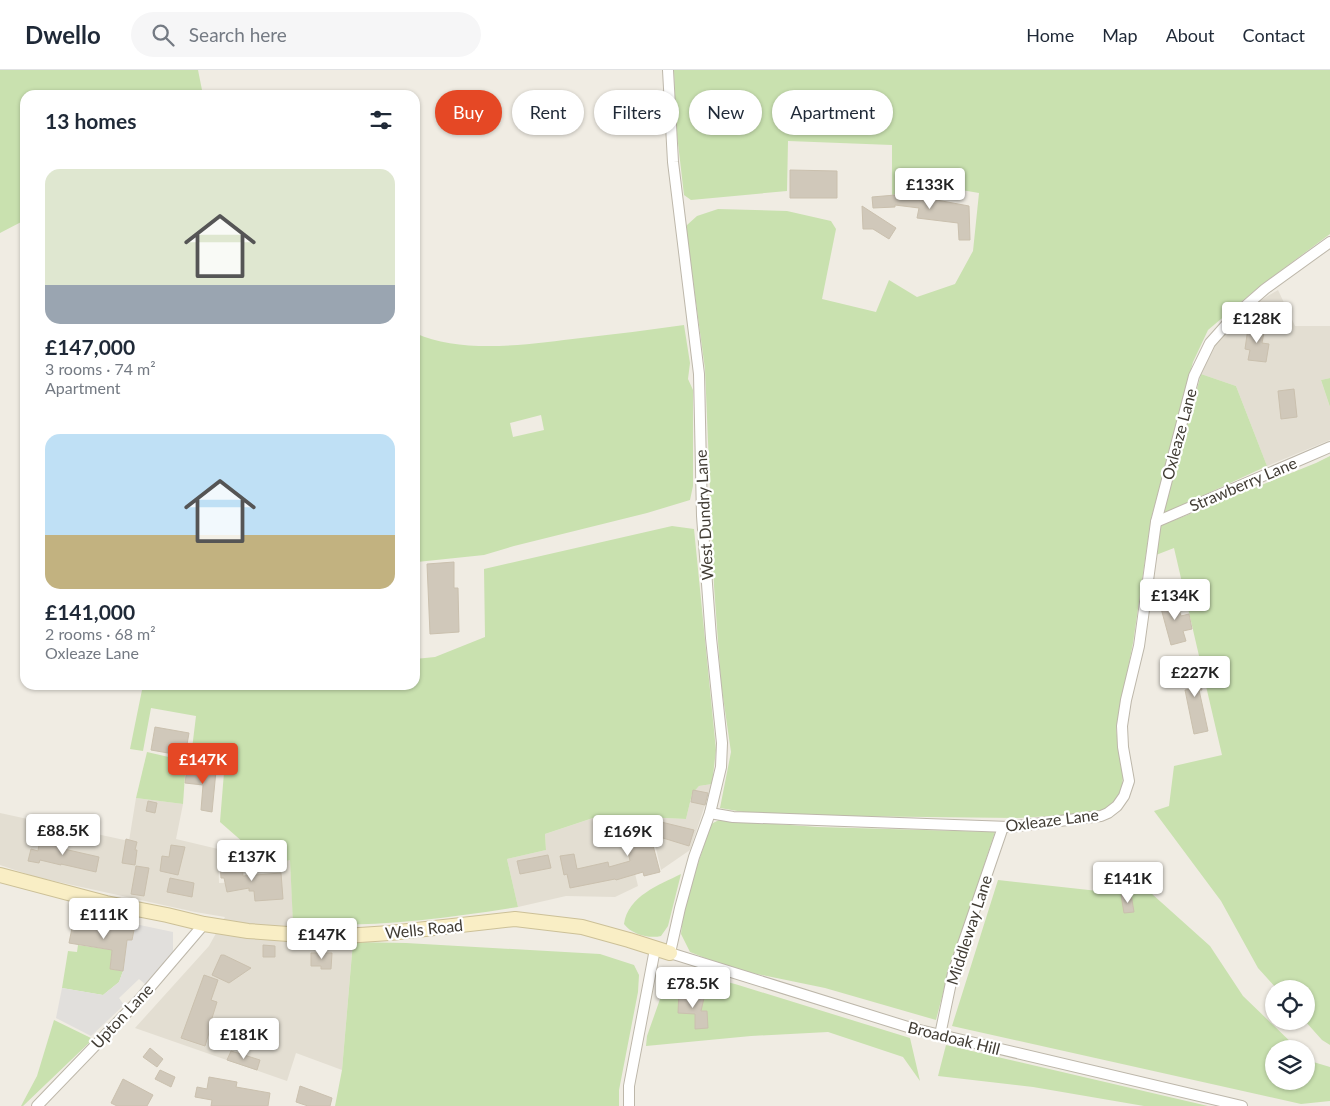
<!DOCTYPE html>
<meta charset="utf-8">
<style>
body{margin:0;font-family:Lato,sans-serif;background:#f6f6f7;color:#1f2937;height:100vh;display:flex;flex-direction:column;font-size:19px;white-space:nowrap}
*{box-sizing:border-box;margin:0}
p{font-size:16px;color:#747a83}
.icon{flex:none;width:28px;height:28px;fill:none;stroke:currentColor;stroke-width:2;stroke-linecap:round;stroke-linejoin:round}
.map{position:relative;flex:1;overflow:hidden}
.panel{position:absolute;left:20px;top:20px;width:400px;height:600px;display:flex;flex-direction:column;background:#fff;border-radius:15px;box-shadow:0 1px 4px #0004}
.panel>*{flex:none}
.banner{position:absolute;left:435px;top:20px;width:475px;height:45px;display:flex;gap:10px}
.buttons{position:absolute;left:1265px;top:910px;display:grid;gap:10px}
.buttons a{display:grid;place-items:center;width:50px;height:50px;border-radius:50%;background:#fff;box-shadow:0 1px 4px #0004;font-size:25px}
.price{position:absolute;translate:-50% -42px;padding:0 11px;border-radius:5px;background:#fff;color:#222;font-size:16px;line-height:32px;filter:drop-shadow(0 1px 2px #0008)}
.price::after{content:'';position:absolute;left:50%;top:30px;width:15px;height:11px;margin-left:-8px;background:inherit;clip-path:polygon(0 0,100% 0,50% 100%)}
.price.on{background:#e54825;color:#fff}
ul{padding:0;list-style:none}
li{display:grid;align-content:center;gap:10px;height:265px;padding:0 25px}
li span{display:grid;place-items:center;height:155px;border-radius:15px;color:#555}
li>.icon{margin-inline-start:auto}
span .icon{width:90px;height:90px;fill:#fffc;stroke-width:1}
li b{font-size:21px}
h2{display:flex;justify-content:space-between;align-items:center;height:60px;padding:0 25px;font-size:21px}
.chip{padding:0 18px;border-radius:22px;background:#fff;box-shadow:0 1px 4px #0004;font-size:18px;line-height:45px}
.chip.on{background:#e54825;color:#fff}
header{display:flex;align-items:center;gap:30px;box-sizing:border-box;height:70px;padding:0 25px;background:#fff;border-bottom:1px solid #e0e1e3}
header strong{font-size:24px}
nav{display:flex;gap:28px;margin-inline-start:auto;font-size:18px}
.search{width:350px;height:45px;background:#f6f6f7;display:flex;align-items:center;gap:12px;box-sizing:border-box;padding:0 18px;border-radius:28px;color:#747a83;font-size:19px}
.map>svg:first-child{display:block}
.residential{fill:#e3ded2}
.green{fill:#c9e1af;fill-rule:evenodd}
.parking{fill:#e1dfdc}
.building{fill:#d0c8ba;stroke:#cac0ae}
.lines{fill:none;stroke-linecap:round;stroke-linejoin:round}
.street-casing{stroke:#bdb7aa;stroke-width:12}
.secondary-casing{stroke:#ccc097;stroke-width:16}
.street{stroke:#fff;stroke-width:10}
.secondary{stroke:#f9eec5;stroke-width:14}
.labels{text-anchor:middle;stroke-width:4.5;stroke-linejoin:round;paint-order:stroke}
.street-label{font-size:16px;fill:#413c34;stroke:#fff}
</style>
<header>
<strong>Dwello</strong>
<div class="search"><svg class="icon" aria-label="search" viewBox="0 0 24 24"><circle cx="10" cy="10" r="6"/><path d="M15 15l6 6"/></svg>Search here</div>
<nav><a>Home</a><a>Map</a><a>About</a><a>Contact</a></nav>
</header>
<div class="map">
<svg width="1330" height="1036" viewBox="0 0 1330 1036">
<rect width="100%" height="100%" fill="#f0ece3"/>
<!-- residential -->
<g class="residential">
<polygon points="1278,220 1295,256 1330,256 1330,308 1321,310 1330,337 1330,370 1267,396 1236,316 1201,304 1212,277 1225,261 1256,233"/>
<polygon points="712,714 690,780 661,800 654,770 629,779 638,816 615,827 566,826 518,837 507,789 546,780 545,764 602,745 686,749 692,724 699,716"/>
<polygon points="136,728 183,734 176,769 218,779 219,813 245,812 244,798 290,789 294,870 353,871 342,1000 296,983 287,1011 135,958 209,876 225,847 195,842 36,807 0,795 0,743 129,771"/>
</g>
<!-- green -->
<g class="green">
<polygon points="0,0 198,0 203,25 25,25 25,150 0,163"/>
<polygon points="674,0 1330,0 1330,164 1260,216 1208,260 1193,292 1151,449 1133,573 1116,659 1123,707 1121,723 1110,736 1100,743 1018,748 836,746 749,743 720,738 731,682 721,613 714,516 705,299 687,166 687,155 697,146 718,139 787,141 831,151 836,159 822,229 876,242 889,210 917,227 955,214 973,181 979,123 938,116 892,125 892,75 788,71 787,121 691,130 684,125 676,56"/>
<path d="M 684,255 L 690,293 L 688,309 L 693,320 L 693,416 L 690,430 L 647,443 L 514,476 L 484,485 L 417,492 L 415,524 L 415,263 C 463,285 530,274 581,268 C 615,264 650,260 684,255 ZM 541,345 L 544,360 L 513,367 L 510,353 Z"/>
<polygon points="1201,304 1236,316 1267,396 1163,444"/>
<polygon points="1330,308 1330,337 1321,310"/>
<polygon points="1330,386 1330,975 1322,970 1305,951 1306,919 1277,919 1258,898 1221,831 1154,741 1169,736 1174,696 1222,685 1174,478 1156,485 1160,456 1316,393"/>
<path d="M 672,456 L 694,459 L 716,680 L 712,714 L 699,716 L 692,724 L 686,749 L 602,745 L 545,764 L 546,780 L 507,789 L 518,837 C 443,849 369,858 293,854 L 290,790 L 244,798 L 244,773 L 220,752 L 225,690 L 191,687 L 196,646 L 151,638 L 143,681 L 130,679 L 143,615 L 415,615 L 415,589 L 435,587 L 485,567 L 484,499 Z"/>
<polygon points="147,682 186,691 183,734 136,728"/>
<polygon points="719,750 818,757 995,762 948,904 936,950 825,918 733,899 690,882 681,864 684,836 711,754"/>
<path d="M 681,804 L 668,856 L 661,866 C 649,869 631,864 624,854 C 628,826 659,815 681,804 Z"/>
<polygon points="998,810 1098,821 1142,815 1210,876 1243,926 1298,979 1274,979 1274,1011 1306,1011 1306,987 1310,991 1330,997 1330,1031 1301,1034 952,956"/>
<polygon points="353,872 406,873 600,884 634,895 639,905 638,922 619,1020 619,1036 335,1036 342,1000"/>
<polygon points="78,875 112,880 110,899 123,901 119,912 103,925 62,918 68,881 77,882"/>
<polygon points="671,898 735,914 910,968 920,1011 903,987 828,962 751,966 646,976 647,966"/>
<polygon points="54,950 93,969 23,1036 21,1036 37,1006"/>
<polygon points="946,975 1208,1036 1144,1036 1033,1017 938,1006"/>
</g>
<!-- parking -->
<polygon class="parking" points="135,854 173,862 173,883 145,914 139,909 119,928 124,935 91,966 56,948 62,918 103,925 119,912 123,901 127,870 132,870"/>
<!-- building -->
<g class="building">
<polygon points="790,100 837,101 837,128 790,128"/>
<polygon points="921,121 932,123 931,129 969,136 970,170 959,170 958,153 917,148 919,138 895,135 895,137 873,138 872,127 907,124 920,125"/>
<polygon points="862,136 896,158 889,169 873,159 863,159"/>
<polygon points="1251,255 1265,257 1262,273 1269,274 1266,292 1248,290 1250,280 1245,279 1248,258 1251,259"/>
<polygon points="1294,319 1297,347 1281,349 1278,321"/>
<polygon points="454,492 454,518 458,518 459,562 430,564 427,494"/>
<polygon points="1175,527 1181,546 1189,544 1192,559 1183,561 1186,571 1171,575 1159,531"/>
<polygon points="1195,589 1202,620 1199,620 1208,661 1194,664 1185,620 1190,619 1184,592"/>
<polygon points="155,657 189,663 185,686 151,680"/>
<polygon points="187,698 216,701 212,742 201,740 203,715 185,713"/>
<polygon points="693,720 708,723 705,735 691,732"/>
<polygon points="148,731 157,733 155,743 146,741"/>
<polygon points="653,750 694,760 689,776 650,764 660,802 644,806 643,802 616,810 615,809 570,818 567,804 564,805 560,786 574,784 577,799 608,792 609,797 630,791 625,766 649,760 649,761"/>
<polygon points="40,768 55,772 54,775 65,777 64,779 99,787 96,802 61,794 61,795 40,790 39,793 28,791 31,779 38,781"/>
<polygon points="126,769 137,772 135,780 137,780 135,795 122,793"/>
<polygon points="171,775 185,777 178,805 160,801 162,786 169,787"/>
<polygon points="548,785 551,798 520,804 517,791"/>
<polygon points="234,790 234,800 243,799 243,806 281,803 283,829 255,831 254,821 249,821 249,818 227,822 224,808 221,808 220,791"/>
<polygon points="136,796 149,798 144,826 131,824"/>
<polygon points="170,808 194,813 192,827 167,822"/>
<polygon points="1131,824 1134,842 1124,843 1121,825"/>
<polygon points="104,845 114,847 112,857 134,860 132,870 127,870 123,901 110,899 112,880 69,873 73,853 102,857"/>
<polygon points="263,875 275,876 275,887 263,887"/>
<polygon points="311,883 332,883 331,899 321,899 321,896 311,896"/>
<polygon points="221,885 224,885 251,898 229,913 212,905"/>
<polygon points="204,905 218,910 211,930 217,932 212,948 213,949 205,976 181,968"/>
<polygon points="679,921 704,928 701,941 707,941 708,958 695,959 695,944 678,943"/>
<polygon points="150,978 163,989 157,997 143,987"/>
<polygon points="231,981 260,990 257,1000 227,990"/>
<polygon points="160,1000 175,1007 171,1017 155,1009"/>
<polygon points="209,1007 237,1012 236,1017 270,1023 268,1036 211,1036 212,1030 195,1027 197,1017 207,1019"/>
<polygon points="123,1009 153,1025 147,1036 117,1036 111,1033"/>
<polygon points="300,1016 332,1028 330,1036 308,1036 296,1032"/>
</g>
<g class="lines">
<defs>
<g id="street">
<polyline points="668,0 673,92 699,304 702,446 711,568 722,673 721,697 710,743 694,787 680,838 670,883 911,958 1242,1036"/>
<polyline points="1156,452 1330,377"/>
<polyline points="710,743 733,747 1009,757 1101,746 1108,743 1117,736 1124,726 1129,711 1123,677 1122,656 1126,630 1139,576 1156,452 1194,306 1210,273 1234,246 1265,219 1330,172"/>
<polyline points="940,965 953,903 1003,757"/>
<polyline points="37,1036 140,929 204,854"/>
<polyline points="629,1036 629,1016 655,879"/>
</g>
<polyline id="secondary" points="0,805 106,833 167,845 204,854 248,861 329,867 390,863 515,849 582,857 629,870 670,883"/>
</defs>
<!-- street casing -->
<use href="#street" class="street-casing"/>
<!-- secondary casing -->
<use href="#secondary" class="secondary-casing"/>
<!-- street -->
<use href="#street" class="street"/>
<!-- secondary -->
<use href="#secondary" class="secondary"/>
</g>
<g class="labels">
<!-- street labels -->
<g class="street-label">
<text transform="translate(1179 364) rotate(-75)" y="6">Oxleaze Lane</text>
<text transform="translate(1243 414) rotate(-23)" y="6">Strawberry Lane</text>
<text transform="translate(704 445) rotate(-93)" y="6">West Dundry Lane</text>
<text transform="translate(1052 750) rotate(-7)" y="6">Oxleaze Lane</text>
<text transform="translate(424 859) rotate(-6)" y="6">Wells Road</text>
<text transform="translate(969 860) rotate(-72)" y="6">Middleway Lane</text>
<text transform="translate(122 946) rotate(-47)" y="6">Upton Lane</text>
<text transform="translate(954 968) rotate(14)" y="6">Broadoak Hill</text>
</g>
</g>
</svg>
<div class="buttons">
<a><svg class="icon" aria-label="locate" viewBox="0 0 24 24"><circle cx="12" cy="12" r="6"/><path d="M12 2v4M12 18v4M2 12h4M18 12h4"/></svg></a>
<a><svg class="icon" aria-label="layers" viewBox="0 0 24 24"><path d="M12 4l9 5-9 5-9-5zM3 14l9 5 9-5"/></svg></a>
</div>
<b class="price" style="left:930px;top:140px">£133K</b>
<b class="price" style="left:1257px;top:274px">£128K</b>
<b class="price" style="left:1175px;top:551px">£134K</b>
<b class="price" style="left:1195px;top:628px">£227K</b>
<b class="price on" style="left:203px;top:715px">£147K</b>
<b class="price" style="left:63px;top:786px">£88.5K</b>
<b class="price" style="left:628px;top:787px">£169K</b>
<b class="price" style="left:252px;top:812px">£137K</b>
<b class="price" style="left:1128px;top:834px">£141K</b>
<b class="price" style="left:104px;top:870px">£111K</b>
<b class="price" style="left:322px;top:890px">£147K</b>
<b class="price" style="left:693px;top:939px">£78.5K</b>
<b class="price" style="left:244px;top:990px">£181K</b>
<div class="banner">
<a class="chip on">Buy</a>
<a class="chip">Rent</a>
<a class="chip">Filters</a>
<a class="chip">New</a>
<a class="chip">Apartment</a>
</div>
<section class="panel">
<h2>13 homes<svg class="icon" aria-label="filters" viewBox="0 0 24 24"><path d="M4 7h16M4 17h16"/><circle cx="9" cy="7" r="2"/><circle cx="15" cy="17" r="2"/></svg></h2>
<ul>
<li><span style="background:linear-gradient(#dfe7d0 75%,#9aa5b1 0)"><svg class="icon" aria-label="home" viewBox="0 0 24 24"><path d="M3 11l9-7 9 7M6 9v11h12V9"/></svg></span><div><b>£147,000</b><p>3 rooms · 74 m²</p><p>Apartment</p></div></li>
<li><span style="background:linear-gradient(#bfe0f5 65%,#c2b280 0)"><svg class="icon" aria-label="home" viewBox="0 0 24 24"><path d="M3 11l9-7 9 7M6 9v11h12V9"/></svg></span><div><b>£141,000</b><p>2 rooms · 68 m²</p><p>Oxleaze Lane</p></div></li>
</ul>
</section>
</div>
